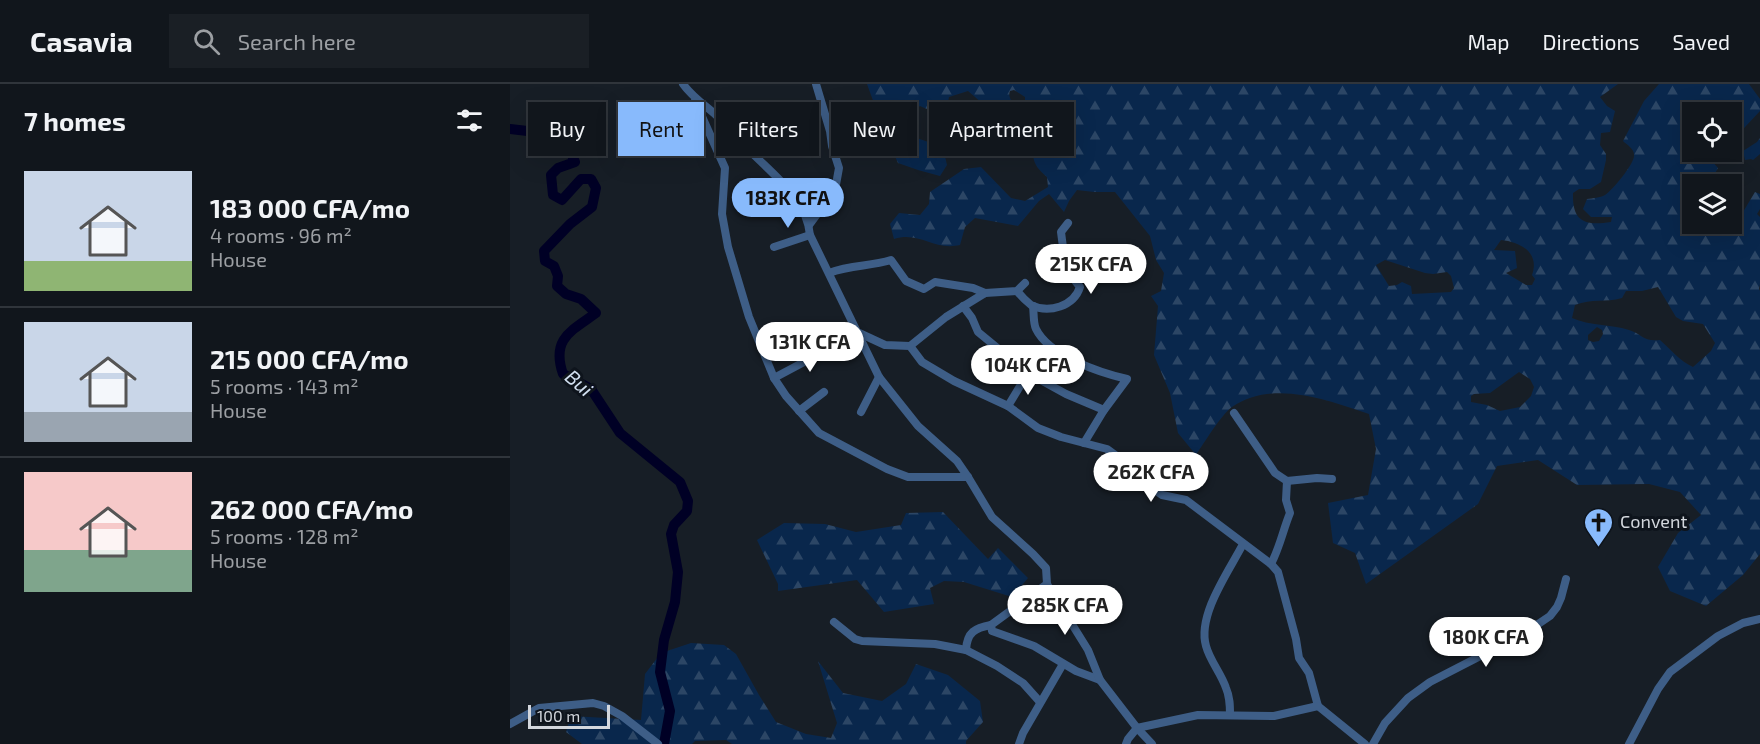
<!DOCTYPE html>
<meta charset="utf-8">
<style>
body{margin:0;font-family:"Exo 2",sans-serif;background:#1a1f25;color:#f1f3f6;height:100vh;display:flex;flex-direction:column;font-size:22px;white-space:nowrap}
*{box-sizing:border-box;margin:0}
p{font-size:20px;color:#9c9fa3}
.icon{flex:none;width:33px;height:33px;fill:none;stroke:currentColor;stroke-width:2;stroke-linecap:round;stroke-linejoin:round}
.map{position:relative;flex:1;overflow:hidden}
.panel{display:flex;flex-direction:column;background:#11161c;width:510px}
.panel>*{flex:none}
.guide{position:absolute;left:18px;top:18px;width:570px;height:54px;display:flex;gap:12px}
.fabs{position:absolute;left:1172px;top:18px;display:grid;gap:12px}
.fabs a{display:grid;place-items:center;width:60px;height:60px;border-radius:0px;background:#11161c;box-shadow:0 6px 24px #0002,0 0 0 2px #30353b;font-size:30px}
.scale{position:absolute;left:18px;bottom:15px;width:82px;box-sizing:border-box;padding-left:6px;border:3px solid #d3d7dd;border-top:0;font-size:16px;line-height:21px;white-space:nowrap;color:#d3d7dd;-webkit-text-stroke:4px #0e141c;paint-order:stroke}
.price{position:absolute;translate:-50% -51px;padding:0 14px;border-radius:21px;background:#fff;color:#222;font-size:20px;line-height:39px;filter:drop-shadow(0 2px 3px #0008)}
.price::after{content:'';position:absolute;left:50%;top:36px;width:18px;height:14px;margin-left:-9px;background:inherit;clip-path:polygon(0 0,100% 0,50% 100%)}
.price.active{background:#88bafc;color:#111}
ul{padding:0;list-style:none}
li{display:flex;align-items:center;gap:18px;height:150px;padding:0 24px}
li+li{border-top:2px solid #30353b}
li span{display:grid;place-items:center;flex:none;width:168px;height:120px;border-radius:0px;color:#555}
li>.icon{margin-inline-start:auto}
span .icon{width:72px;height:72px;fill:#fffc;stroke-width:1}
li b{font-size:26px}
h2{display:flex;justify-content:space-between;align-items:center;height:72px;padding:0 24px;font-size:26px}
.chip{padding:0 21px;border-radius:0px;background:#11161c;box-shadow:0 6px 24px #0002,0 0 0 2px #30353b;font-size:21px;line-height:54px}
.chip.active{background:#88bafc;color:#111}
header{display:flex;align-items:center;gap:36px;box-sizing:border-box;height:84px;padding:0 30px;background:#11161c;border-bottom:2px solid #30353b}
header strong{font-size:28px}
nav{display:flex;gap:33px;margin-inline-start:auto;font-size:21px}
.search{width:420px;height:54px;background:#1a1f25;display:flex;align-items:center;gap:15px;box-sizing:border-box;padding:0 21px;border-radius:0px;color:#9c9fa3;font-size:22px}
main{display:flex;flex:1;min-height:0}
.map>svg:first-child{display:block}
.forest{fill:url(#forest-firs);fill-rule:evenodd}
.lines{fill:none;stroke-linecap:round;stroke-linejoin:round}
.river{stroke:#000025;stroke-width:10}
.minor{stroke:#3e5e87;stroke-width:8}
.labels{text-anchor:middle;stroke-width:6;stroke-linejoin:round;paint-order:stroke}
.poi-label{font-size:18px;fill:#d3d7dd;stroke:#0e141c;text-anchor:start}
.water-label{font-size:20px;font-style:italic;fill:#d2e0f1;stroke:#0e141c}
</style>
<header>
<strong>Casavia</strong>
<div class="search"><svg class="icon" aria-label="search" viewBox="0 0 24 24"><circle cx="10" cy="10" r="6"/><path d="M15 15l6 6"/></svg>Search here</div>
<nav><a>Map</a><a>Directions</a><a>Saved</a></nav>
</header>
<main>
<section class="panel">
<h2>7 homes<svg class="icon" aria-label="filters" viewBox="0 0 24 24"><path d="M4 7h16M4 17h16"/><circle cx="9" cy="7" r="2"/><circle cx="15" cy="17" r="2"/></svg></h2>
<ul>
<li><span style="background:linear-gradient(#c9d6e8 75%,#8fb573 0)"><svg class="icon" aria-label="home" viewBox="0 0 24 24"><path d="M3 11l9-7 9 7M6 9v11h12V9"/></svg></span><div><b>183 000 CFA/mo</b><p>4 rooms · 96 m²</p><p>House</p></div></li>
<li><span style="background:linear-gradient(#c9d6e8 75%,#9aa5b1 0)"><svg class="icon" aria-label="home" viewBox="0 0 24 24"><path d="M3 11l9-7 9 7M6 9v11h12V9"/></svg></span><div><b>215 000 CFA/mo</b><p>5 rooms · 143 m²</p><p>House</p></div></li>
<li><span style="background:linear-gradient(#f6c9c9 65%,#7fa58c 0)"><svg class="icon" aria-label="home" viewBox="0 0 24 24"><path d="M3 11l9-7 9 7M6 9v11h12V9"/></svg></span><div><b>262 000 CFA/mo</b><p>5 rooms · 128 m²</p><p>House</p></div></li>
</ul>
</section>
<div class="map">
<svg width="1250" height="660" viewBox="0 0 1250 660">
<defs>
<pattern id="forest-firs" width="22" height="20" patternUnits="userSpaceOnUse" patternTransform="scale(1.5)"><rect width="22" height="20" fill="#09274c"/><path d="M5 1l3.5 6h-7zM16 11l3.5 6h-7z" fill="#2c4665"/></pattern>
</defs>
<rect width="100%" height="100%" fill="#171e26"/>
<!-- forest -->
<g class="forest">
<path d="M 357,0 L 1108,0 L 1090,13 L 1097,22 L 1105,27 L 1100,48 L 1091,49 L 1090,61 L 1096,70 L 1096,76 L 1091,98 L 1080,105 L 1069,105 L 1063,109 C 1062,138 1075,142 1101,138 L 1102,133 L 1081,133 L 1073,125 L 1077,115 C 1083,114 1090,114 1095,111 C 1102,107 1124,80 1124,72 C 1125,65 1117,61 1113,57 L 1134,17 L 1149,0 L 1239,0 L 1250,15 L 1250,27 L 1221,58 L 1221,28 L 1182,28 L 1182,68 L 1205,68 L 1200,75 L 1208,84 L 1199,100 L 1182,100 L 1182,140 L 1221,140 L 1221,132 L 1230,133 L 1245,108 L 1250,110 L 1250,125 L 1247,130 L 1250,133 L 1250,200 L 1249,205 L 1250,207 L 1250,470 L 1233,491 L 1196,522 L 1160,507 L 1148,483 L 1168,449 L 1191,431 L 1170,408 L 1139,400 L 1067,401 L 1028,376 L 987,382 L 968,420 L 856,500 L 845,469 L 823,459 L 818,419 L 858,411 L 866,365 L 859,330 C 817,316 763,295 722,323 C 711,331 694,359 686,371 L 668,349 L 660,309 L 644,271 L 648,222 L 641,212 L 651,207 L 654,189 L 646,176 L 640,152 L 605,108 L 584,108 L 567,106 L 559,117 L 554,128 L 539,110 L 529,117 L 508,142 L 465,134 L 455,143 L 450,161 C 423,167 410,147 384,155 L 380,140 L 389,129 L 410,131 L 419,120 L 420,108 L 454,85 L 471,83 L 501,114 L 515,117 L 538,103 L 537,93 C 524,82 523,77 522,60 L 496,49 L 465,51 L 479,25 L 458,7 L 439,13 L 436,28 L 426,29 L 410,22 L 392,34 C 403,63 418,51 432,67 C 435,70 436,77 437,81 L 430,92 L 408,86 L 388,79 L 377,55 ZM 504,6 L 515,13 L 515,20 L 511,25 C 505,21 497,15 500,7 ZM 991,156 C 1011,158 1030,169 1022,191 L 1025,195 L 1022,201 L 1016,201 L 996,189 L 1007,184 L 1005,167 L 984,166 ZM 875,176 L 915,189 L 923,190 L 937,188 L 941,192 L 944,204 L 941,208 L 902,210 L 901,202 L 892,198 L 887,201 L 879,202 L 866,181 ZM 1148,203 L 1166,233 L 1173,237 L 1193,240 L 1205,259 L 1201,267 L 1183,283 C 1170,277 1161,266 1150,256 C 1133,258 1132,250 1119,246 C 1100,240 1080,242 1062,234 L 1065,221 C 1082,214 1095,219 1112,214 L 1116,207 L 1132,207 ZM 1087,243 L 1092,246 L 1093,250 L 1089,257 L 1083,258 L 1078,256 L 1078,251 ZM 1009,288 L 1020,295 L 1024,303 L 1021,312 L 1010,323 L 990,327 L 977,321 L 961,318 L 961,312 L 964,310 L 980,309 Z"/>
<polygon points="1250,54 1250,70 1243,76 1241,75 1235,76 1233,67 1247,58"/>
<polygon points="433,428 478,475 488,464 518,494 502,513 454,498 434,497 420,504 424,520 374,528 347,496 268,507 268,500 247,456 274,439 315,440 346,448 391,441 396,429"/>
<polygon points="181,559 214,561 226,570 249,611 266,638 296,650 321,654 327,639 308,577 333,609 372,617 396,600 406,580 438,591 470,617 473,638 456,657 456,660 222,660 216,656 185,657 182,660 72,660 56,648 61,632 131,636 135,590 151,569"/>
</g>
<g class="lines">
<!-- river -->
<path class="river" d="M 0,45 L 26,48 L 51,66 L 61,69 L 65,78 L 48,84 L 41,91 L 43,111 L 52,116 L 71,95 L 81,95 L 86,104 L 82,123 L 60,140 L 34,167 L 35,177 L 44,182 L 48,192 L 47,202 L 56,210 L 71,215 L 86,229 C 61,247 41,255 53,290 L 81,305 L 110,349 L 170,398 L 178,417 L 177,427 L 164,441 L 161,450 L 168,488 L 165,518 L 154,556 L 150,588 L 160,627 L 154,660"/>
<!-- minor -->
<g class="minor">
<path d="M 173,0 C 182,13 195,21 207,32 C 219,43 230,57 242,69 C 265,92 297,116 300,151 L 369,293 L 408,342 L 447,377 L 458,393 L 482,433 L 523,470 L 536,484 L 537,500 L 481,541 L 482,547 L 524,562 L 566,587 L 590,596 L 627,644 L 642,660"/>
<polyline points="185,17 215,84 212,130 218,163 239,233 264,294 276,312 309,349 377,385 398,393 458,393"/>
<polyline points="299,141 325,106 329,84 322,62 320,47 306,0"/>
<polyline points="264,163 300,151"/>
<path d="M 319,189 C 342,180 359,183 381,176 L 396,197 L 414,205 L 425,198 L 463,204 L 475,209"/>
<path d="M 507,207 C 511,212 516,217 521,221 C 539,230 564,222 570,203 C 554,185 554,170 551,148 L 558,139"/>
<polyline points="453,222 462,234 468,248 518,289 556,310 594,326"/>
<path d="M 523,222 C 524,229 523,239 526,245 C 539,272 591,289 617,295 L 594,326 L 574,359"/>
<polyline points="347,248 375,261 400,262 412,278 444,297 498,322 528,344 551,353 597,365 608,373 632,397 652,411 676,416 761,480 768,488 786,555 789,574 799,589 808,622 855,660"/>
<polyline points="400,262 436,233 475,209 507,207 515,199"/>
<polyline points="264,294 324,262"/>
<polyline points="498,322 518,289"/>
<polyline points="289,327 314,308"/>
<polyline points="351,328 369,293"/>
<path d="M 724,329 L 765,389 L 777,397 L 776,416 L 780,429 C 773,446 770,463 761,480"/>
<polyline points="777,397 807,394 822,395"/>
<polyline points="537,500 578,566 590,596"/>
<polyline points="324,538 345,555 352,557 425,560 456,566 487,582 513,599 530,618"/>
<path d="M 456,566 C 457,548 465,544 481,541"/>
<path d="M 720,631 C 720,622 720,613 716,604 C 711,589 700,577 696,562 C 687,531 719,487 733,460"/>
<polyline points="0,640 29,624 83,619 94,622 112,632 148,660"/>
<polyline points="509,660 513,649 553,580"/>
<polyline points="616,660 618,655 627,644 688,631 764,632 808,622"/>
<polyline points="863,660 875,639 898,614 920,598 1015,549 1040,532 1047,523 1051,514 1056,495"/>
<polyline points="1119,660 1148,605 1160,588 1208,552 1233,539 1250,535"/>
</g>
</g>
<!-- icons -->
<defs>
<symbol id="church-pin" viewBox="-11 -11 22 30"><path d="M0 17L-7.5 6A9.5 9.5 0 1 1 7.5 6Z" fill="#88bafc" stroke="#0e141c"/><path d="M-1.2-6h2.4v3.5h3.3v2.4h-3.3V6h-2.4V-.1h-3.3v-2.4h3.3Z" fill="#111"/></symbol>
</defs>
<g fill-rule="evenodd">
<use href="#church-pin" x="1072" y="422" width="33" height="45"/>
</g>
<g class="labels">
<!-- poi labels -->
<g class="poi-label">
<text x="1110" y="444">Convent</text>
</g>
<!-- water labels -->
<g class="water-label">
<text transform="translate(69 299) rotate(41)" y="7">Bui</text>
</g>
</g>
</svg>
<div class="fabs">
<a><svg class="icon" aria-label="locate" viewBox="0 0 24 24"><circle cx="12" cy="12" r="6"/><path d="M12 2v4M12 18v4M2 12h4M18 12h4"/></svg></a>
<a><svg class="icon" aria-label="layers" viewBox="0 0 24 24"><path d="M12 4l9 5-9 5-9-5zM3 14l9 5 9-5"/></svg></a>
</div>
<div class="scale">100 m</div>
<b class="price active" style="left:278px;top:145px">183K CFA</b>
<b class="price" style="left:581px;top:211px">215K CFA</b>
<b class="price" style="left:300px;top:289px">131K CFA</b>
<b class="price" style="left:518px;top:312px">104K CFA</b>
<b class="price" style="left:641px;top:419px">262K CFA</b>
<b class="price" style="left:555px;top:552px">285K CFA</b>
<b class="price" style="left:976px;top:584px">180K CFA</b>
<div class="guide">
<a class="chip">Buy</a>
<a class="chip active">Rent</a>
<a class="chip">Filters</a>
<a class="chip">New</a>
<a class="chip">Apartment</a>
</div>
</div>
</main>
